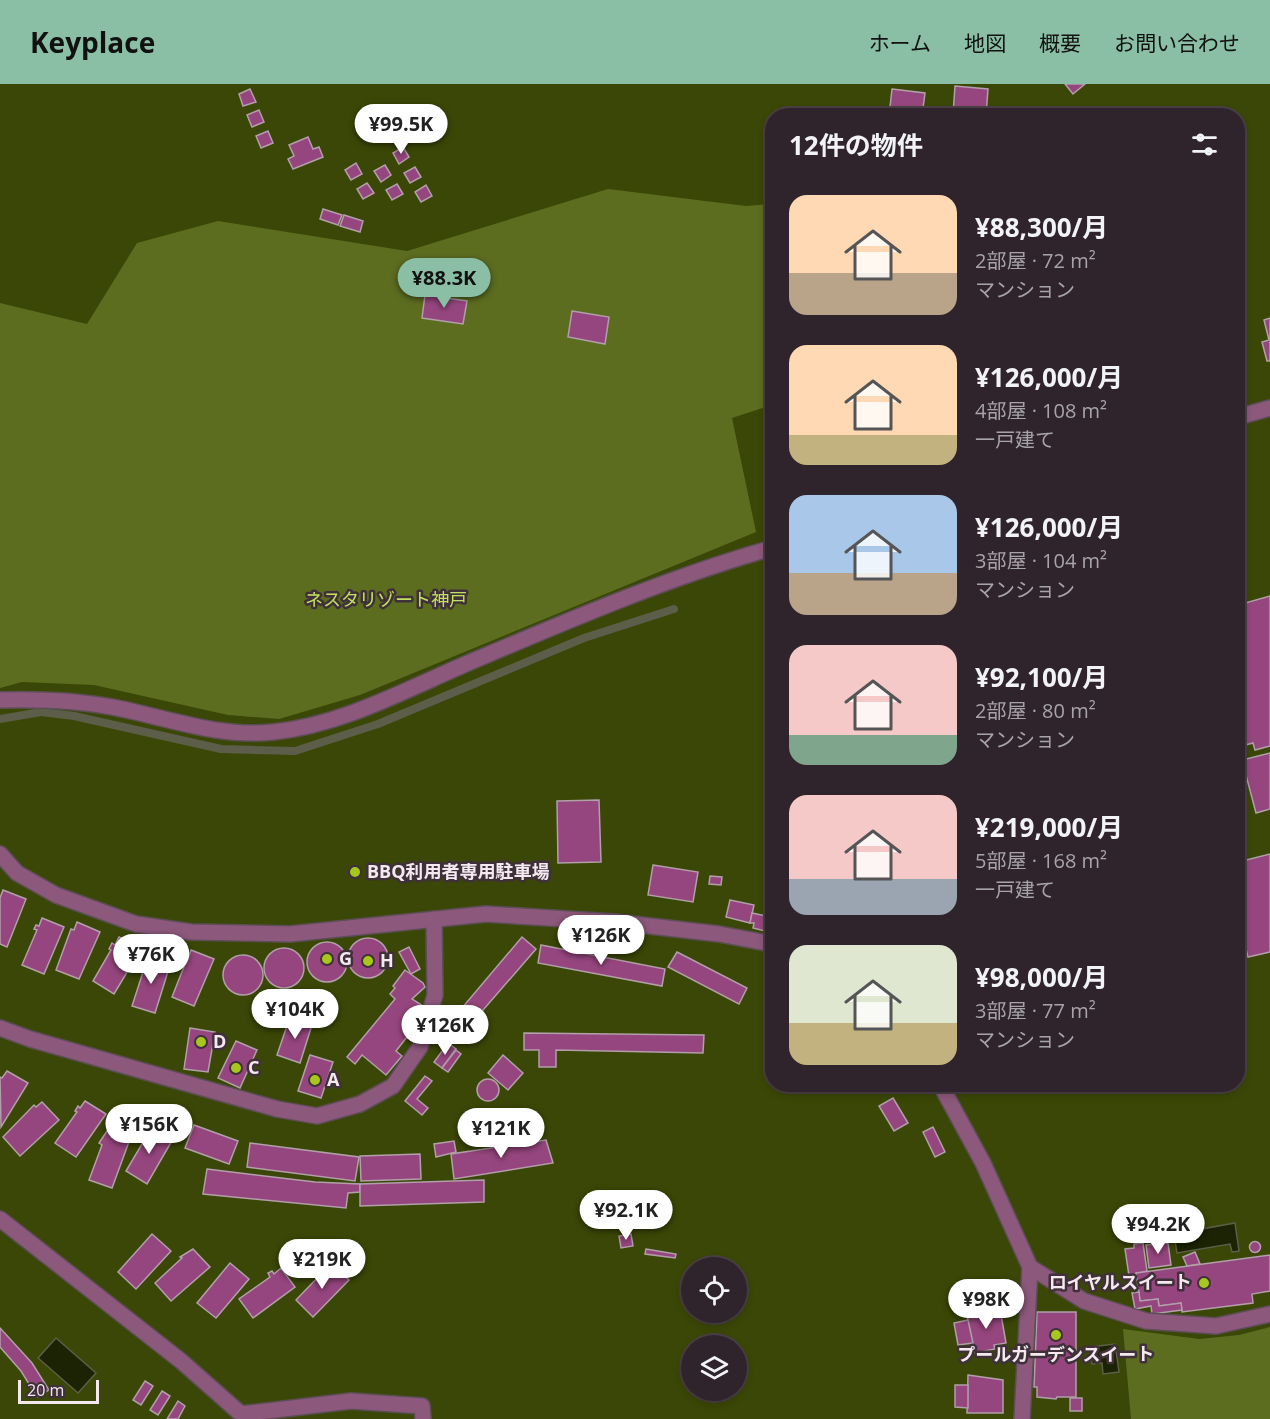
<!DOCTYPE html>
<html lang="ja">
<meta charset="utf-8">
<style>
body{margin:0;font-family:"Open Sans","Noto Sans JP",sans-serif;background:#372c33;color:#f1f3f6;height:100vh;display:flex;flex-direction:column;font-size:22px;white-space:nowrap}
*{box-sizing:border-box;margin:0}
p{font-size:20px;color:#a7a4a9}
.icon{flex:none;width:33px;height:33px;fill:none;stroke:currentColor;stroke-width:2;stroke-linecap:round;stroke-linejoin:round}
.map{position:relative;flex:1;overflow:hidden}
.drawer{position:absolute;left:765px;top:24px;width:480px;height:984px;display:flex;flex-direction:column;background:#2f242b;border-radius:24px;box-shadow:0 3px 9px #0003,0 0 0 2px #4a4147}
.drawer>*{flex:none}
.tools{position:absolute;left:681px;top:1173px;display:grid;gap:12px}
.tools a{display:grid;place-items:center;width:66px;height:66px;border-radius:50%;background:#2f242b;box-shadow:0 3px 9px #0003,0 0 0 2px #4a4147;font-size:30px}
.scale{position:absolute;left:18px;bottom:15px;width:81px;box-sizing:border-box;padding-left:6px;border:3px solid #f3e9ef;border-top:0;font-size:16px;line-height:21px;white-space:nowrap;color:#f3e9ef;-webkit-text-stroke:4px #3f3039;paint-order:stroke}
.price{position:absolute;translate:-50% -51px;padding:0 14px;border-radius:21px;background:#fff;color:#222;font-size:20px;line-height:39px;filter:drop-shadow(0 2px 3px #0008)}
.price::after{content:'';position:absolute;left:50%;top:36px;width:18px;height:14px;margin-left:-9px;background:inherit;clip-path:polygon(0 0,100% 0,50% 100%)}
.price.active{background:#8abfa5;color:#111}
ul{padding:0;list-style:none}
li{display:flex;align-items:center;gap:18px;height:150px;padding:0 24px}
li span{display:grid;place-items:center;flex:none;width:168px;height:120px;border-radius:18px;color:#555}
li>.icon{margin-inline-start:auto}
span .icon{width:72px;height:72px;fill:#fffc;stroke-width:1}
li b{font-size:26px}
h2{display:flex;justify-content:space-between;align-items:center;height:72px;padding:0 24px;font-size:26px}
header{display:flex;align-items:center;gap:36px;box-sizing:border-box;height:84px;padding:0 30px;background:#8abfa5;color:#111}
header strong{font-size:28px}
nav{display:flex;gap:33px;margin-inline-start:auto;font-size:21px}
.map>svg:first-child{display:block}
.green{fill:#3b4706;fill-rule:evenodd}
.forest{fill:#5c6d20}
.water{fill:#1c2304;stroke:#5c5e4a;stroke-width:1.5}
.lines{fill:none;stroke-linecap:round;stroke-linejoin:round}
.stream{stroke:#5c5e4a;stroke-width:8}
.building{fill:#96467e;stroke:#b19faa;stroke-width:1.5}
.minor-casing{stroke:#5c4e56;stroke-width:18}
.minor{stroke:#8c587b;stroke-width:15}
.poi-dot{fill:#a8c71d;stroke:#3f3039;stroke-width:2}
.labels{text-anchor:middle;stroke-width:5;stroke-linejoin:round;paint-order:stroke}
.park-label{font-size:18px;fill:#c2e05e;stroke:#3f3039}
.poi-label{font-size:18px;font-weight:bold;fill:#f3e9ef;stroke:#3f3039;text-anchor:start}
</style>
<header>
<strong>Keyplace</strong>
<nav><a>ホーム</a><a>地図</a><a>概要</a><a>お問い合わせ</a></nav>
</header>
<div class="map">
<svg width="1270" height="1335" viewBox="0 0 1270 1335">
<rect width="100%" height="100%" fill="#3f3039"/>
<!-- green -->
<path class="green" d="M 0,0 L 1270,0 L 1270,1335 L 0,1335 ZM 772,32 L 1238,32 L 1238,1000 L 772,1000 ZM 692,1184 L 736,1184 L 736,1228 L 692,1228 ZM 692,1262 L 736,1262 L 736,1306 L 692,1306 Z"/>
<!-- forest -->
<g class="forest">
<polygon points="608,105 746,122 772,120 772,321 732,334 756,448 360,611 279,635 228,631 94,601 22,598 0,604 0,219 87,240 137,159 218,137 407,167"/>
<polygon points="1270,1243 1270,1335 1131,1335 1123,1245 1199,1255 1239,1251"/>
</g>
<!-- water -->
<g class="water">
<polygon points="1235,1139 1239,1167 1232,1168 1230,1160 1177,1169 1174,1150"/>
<polygon points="56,1254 96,1289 78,1309 38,1274"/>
<polygon points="1115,1260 1119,1288 1103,1290 1102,1279 1092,1280 1090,1263"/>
</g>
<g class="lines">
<!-- stream -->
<polyline class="stream" points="0,635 41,628 74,632 221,665 295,667 378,640 584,554 674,525"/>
</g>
<!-- building -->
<g class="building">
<polygon points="1065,0 1085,0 1073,10"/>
<polygon points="955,2 988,5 986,32 953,30"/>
<polygon points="250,5 256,18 243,22 239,10"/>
<polygon points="892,5 925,9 922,32 889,32"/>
<polygon points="259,26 264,38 252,43 247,31"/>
<polygon points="268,47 273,59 261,64 256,52"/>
<polygon points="308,53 313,65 319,63 323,73 293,85 288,75 294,72 289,61"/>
<polygon points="403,63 409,73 399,80 393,69"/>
<polygon points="356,79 362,90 351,96 345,86"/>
<polygon points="385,81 391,91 381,98 374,87"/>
<polygon points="415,83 421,93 410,99 404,89"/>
<polygon points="367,99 374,109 363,115 357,105"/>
<polygon points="397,100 403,110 392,116 386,106"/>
<polygon points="426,101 432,112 421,118 415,108"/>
<polygon points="323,125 342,131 338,141 320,135"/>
<polygon points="344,131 363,137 360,148 340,142"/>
<polygon points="425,211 467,217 463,240 422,234"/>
<polygon points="572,227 609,233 605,260 568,253"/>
<polygon points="1270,234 1270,277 1267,277 1262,258 1269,256 1264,236"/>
<polygon points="1270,512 1270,662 1255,666 1253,659 1238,663 1238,521"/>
<polygon points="1270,669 1270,725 1256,729 1242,676"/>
<polygon points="599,716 601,778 558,779 557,717"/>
<polygon points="1270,770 1270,868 1248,873 1238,833 1238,778"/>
<polygon points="653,781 698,788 693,818 648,811"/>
<polygon points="710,792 722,793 721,801 709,800"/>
<polygon points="3,806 26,815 7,863 0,860 0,814"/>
<polygon points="730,816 754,821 750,839 726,833"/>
<polygon points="752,829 772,833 769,848 753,844 754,839 750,839"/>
<polygon points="42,834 64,843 44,890 22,881 37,846 34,845 36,841 39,842"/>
<polygon points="77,838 100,848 79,895 56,886 71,845 74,846"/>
<polygon points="119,853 141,865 114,910 93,897 111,866 109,865 112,859 115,861"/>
<polygon points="522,853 536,865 464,948 451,937"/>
<circle cx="368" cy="874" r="20"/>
<circle cx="327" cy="878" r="20"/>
<polygon points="541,861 665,885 662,902 538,879"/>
<polygon points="409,863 420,885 411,890 399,868"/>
<circle cx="284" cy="884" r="20"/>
<polygon points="191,866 214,875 194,922 172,913 185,880 182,878 185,873 188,875"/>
<polygon points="677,868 747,904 739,920 668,883"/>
<circle cx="243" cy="891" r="20"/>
<polygon points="148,874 170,881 155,929 132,922 143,888 140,887 142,880 145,881"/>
<polygon points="405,886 423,899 425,903 412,915 423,922 409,939 417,949 411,956 407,953 396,967 402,972 386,991 362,971 355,980 347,973 395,915 390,910 395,904 393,902"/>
<polygon points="290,933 312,941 300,979 277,971"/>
<polygon points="190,944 215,948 208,988 184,985"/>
<polygon points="524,949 704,951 703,969 556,966 556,983 539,983 539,966 524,966"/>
<polygon points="236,957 257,966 240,1004 218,994"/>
<polygon points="448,959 456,965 442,984 434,978"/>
<polygon points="456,966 461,970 448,988 442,984"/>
<polygon points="310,971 333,978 321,1014 298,1007"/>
<polygon points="503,971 523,989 508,1006 488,989"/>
<polygon points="7,987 28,999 1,1043 0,993 2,994"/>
<polygon points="425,992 432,997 417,1015 428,1024 422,1031 405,1017"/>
<circle cx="488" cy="1006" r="11"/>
<polygon points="893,1014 908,1039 894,1047 879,1022"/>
<polygon points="85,1017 106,1030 76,1073 55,1059 77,1028 75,1027 78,1022 80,1024"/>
<polygon points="42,1018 59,1036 20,1072 3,1053 34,1021 36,1023"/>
<polygon points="194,1041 238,1057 229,1080 185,1064"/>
<polygon points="152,1043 173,1055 147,1100 126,1087 145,1055 142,1053 144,1050 147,1051"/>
<polygon points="933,1043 945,1068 935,1073 923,1048"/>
<polygon points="107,1047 130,1055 112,1104 89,1096 102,1061 99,1059"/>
<polygon points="546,1056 553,1079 454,1095 451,1070"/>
<polygon points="454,1057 456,1068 436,1073 434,1060"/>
<polygon points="250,1059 359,1073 355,1097 247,1083"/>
<polygon points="420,1070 421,1095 361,1097 360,1072"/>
<polygon points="207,1085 315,1098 360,1100 360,1108 348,1109 346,1124 203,1110"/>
<polygon points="484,1096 484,1118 360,1122 360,1100"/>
<polygon points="152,1150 171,1167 136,1205 118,1188"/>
<polygon points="631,1150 633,1162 621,1164 619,1152"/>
<circle cx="1255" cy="1163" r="5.5"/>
<polygon points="1143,1159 1147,1187 1129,1192 1125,1165 1134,1164 1134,1160"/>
<polygon points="1168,1159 1171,1181 1149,1184 1146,1161"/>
<polygon points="193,1165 210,1183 171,1217 155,1199 182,1174 180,1173"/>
<polygon points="646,1165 676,1170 675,1174 645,1170"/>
<polygon points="1195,1168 1200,1180 1187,1182 1183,1173"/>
<polygon points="1270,1171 1270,1207 1252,1210 1253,1219 1182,1228 1181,1219 1159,1222 1158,1215 1140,1217 1136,1189"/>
<polygon points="230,1179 249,1195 216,1234 197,1219"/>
<polygon points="331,1179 349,1196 313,1233 296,1216 322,1189 320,1187"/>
<polygon points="281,1184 295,1203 253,1234 239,1215 270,1193 268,1189 272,1187 274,1190"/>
<polygon points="1139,1208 1140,1217 1158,1215 1159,1222 1181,1219 1182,1226 1152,1230 1151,1222 1135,1225 1132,1209"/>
<polygon points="1000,1225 1006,1259 994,1261 995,1265 974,1269 967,1231"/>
<polygon points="1037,1228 1076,1228 1076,1313 1057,1313 1056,1315 1037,1313 1037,1303 1034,1303"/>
<polygon points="968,1236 973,1259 958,1261 954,1239"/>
<polygon points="0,1244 32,1279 49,1306 37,1313 21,1287 0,1263"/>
<polygon points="968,1291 1003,1296 1003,1329 967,1329"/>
<polygon points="145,1297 153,1302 141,1321 133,1316"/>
<polygon points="955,1301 968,1301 968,1324 955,1323"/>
<polygon points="162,1307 170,1312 158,1331 150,1326"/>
<rect x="1070" y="1314" width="12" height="13"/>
<polygon points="178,1317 185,1322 178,1335 167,1335"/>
</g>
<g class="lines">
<defs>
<g id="minor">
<polyline points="1238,333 1270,324"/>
<path d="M 0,616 C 39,615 74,616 112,623 C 165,633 218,654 273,648 C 342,641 405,606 468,579 C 567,537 669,493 772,464"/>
<polyline points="0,770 17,789 56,811 136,840 191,848 290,850 486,830 615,838 719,850 772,860"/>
<polyline points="0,944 30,955 277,1025 317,1032 360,1020 393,1002 420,963 435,911 434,835"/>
<polyline points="940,1000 983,1079 1030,1183 1084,1217 1146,1237 1216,1242 1270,1230"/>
<polyline points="0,1135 181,1277 241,1330 351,1317 422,1322 423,1335"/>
<polyline points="1022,1335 1030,1183"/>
</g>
</defs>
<!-- minor casing -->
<use href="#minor" class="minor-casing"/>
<!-- minor -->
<use href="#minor" class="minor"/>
</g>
<!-- markers -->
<g class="poi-dot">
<circle cx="355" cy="788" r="6"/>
<circle cx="327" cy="875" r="6"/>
<circle cx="368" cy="877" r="6"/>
<circle cx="201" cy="958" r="6"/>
<circle cx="236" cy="984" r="6"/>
<circle cx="315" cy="996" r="6"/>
<circle cx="1204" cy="1199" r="6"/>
<circle cx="1056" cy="1251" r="6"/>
</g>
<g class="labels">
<!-- park labels -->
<g class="park-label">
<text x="386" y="522">ネスタリゾート神戸</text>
</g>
<!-- poi labels -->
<g class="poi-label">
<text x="367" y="794">BBQ利用者専用駐車場</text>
<text x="339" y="881">G</text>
<text x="380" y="883">H</text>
<text x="213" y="964">D</text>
<text x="248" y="990">C</text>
<text x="327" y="1002">A</text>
<text x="1192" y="1205" text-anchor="end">ロイヤルスイート</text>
<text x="1056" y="1277" text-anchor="middle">プールガーデンスイート</text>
</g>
</g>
</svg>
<div class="tools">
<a><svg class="icon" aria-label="locate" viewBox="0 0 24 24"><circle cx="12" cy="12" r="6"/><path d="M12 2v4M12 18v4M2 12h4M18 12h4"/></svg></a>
<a><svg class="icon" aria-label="layers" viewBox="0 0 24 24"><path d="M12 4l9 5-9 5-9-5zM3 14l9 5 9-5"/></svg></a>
</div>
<div class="scale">20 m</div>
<b class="price" style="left:401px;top:71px">¥99.5K</b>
<b class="price active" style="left:444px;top:225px">¥88.3K</b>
<b class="price" style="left:601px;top:882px">¥126K</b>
<b class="price" style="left:151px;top:901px">¥76K</b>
<b class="price" style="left:295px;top:956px">¥104K</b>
<b class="price" style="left:445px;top:972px">¥126K</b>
<b class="price" style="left:149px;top:1071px">¥156K</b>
<b class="price" style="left:501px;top:1075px">¥121K</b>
<b class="price" style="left:626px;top:1157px">¥92.1K</b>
<b class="price" style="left:1158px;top:1171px">¥94.2K</b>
<b class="price" style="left:322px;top:1206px">¥219K</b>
<b class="price" style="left:986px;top:1246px">¥98K</b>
<section class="drawer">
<h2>12件の物件<svg class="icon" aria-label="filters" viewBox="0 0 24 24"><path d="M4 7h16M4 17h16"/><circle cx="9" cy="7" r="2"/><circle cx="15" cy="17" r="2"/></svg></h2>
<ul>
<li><span style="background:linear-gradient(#ffd9b3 65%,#b9a48a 0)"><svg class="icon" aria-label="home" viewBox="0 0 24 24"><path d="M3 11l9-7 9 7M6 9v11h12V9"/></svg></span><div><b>¥88,300/月</b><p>2部屋 · 72 m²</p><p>マンション</p></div></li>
<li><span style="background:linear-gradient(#ffd9b3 75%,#c2b280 0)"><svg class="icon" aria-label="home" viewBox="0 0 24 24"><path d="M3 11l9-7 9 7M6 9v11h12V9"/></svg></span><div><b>¥126,000/月</b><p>4部屋 · 108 m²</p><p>一戸建て</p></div></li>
<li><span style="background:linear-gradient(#a9c7e8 65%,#b9a48a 0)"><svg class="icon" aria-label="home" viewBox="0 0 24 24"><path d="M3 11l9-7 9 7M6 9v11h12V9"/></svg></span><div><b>¥126,000/月</b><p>3部屋 · 104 m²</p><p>マンション</p></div></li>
<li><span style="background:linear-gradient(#f6c9c9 75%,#7fa58c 0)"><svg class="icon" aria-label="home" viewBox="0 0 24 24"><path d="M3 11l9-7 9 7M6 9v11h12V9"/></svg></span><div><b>¥92,100/月</b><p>2部屋 · 80 m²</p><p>マンション</p></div></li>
<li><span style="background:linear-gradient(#f6c9c9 70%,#9aa5b1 0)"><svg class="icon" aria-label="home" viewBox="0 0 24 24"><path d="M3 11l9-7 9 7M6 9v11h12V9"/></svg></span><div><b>¥219,000/月</b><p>5部屋 · 168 m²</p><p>一戸建て</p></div></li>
<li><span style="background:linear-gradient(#dfe7d0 65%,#c2b280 0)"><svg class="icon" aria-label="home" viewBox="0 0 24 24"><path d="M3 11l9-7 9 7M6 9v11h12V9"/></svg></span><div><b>¥98,000/月</b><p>3部屋 · 77 m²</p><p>マンション</p></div></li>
</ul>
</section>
</div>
